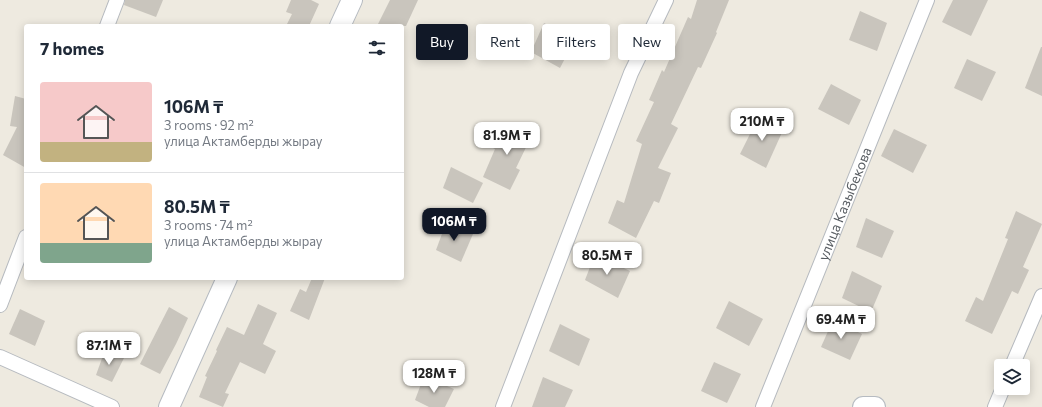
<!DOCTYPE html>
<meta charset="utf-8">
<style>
body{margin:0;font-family:Commissioner,sans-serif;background:#f2f2f3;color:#1f2937;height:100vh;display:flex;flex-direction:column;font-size:15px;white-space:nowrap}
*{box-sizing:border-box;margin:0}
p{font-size:13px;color:#747a83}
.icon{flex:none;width:22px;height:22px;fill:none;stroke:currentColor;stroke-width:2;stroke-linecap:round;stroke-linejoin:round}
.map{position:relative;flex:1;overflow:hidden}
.sheet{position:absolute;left:24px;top:24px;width:380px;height:256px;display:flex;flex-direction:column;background:#fff;border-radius:4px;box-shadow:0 2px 10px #0003}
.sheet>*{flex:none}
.hud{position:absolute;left:416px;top:24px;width:380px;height:36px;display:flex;gap:8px}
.controls{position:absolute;left:994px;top:359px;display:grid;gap:8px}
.controls a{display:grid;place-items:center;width:36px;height:36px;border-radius:4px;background:#fff;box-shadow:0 2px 10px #0003;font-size:20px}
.price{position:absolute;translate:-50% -34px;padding:0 9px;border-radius:8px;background:#fff;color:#222;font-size:13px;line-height:26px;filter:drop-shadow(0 1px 2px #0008)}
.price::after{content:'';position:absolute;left:50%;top:24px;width:12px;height:9px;margin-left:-6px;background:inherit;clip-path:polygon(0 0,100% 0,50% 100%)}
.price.on{background:#111827;color:#fff}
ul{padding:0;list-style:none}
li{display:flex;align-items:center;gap:12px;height:100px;padding:0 16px}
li+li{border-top:1px solid #e0e1e3}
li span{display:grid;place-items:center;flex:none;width:112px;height:80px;border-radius:4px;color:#555}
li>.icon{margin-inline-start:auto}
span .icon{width:48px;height:48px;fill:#fffc;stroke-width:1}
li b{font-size:17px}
h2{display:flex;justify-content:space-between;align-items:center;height:48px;padding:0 16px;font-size:17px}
.pill{padding:0 14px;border-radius:4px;background:#fff;box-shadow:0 2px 10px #0003;font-size:14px;line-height:36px}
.pill.on{background:#111827;color:#fff}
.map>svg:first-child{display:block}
.building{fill:#c9c5bd}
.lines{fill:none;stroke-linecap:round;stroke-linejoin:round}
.street-casing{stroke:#b6babf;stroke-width:16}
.secondary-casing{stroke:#b6bbc1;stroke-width:22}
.street{stroke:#fff;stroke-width:14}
.secondary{stroke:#fff;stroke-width:20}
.labels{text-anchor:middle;stroke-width:3;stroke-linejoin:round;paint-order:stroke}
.street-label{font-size:14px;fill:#595e63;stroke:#fff}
</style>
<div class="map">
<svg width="1042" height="407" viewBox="0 0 1042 407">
<rect width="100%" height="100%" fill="#eeeae0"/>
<!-- building -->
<g class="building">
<polygon points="125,0 163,0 156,17 124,5"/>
<polygon points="291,0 311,0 319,4 309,26 286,26 292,14 286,12"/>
<polygon points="390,0 418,0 406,26 377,26"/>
<polygon points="697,0 729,0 716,32 717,33 701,68 698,67 671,124 678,128 658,168 671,173 659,203 654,201 636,238 608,223 617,200 624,203 642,144 636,141 654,102 649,100 662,70 664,72 688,17 691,19"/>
<polygon points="953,0 988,0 971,36 942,22"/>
<polygon points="860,11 887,23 877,51 849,40"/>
<polygon points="544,23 575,39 560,68 531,52"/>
<polygon points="1041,47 1042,47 1042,96 1025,88"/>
<polygon points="967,59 996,72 982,101 954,88"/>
<polygon points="831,84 861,100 849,125 818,109"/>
<polygon points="15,96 26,99 26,168 3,155 17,127 10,126"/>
<polygon points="759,116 784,128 766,168 740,154"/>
<polygon points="505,122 532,135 516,168 520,170 510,190 483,177 495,149 493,148"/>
<polygon points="894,129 927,145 913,173 881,156"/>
<polygon points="451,167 483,183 473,203 443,188"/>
<polygon points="1016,211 1042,224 1023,267 1029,270 1018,294 1012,291 992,334 965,321 976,297 983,301 1008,239 1005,238"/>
<polygon points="866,218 894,231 882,258 856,247"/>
<polygon points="446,223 473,234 461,262 436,250"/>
<polygon points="595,254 630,271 618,298 585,280"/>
<polygon points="852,271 882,286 871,312 842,298"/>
<polygon points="312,278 325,278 309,320 290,311 300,289 306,292"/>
<polygon points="729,301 763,319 749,346 716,328"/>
<polygon points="258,304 277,313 263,344 276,351 265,374 240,362 225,393 229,394 223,407 199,397 207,377 205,376 217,351 216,350 227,327 244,335"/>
<polygon points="169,307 188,318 176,344 160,374 140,364"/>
<polygon points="20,309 45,321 35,346 9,334"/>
<polygon points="833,320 862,334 850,360 821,347"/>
<polygon points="560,324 590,339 579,366 549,351"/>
<polygon points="105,350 124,358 112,382 96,375"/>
<polygon points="714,362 741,374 727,403 701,391"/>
<polygon points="424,376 454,389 445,407 429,407 415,400"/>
<polygon points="543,377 573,390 565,407 532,407"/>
</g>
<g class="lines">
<defs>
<g id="street">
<polyline points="107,26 117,0"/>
<polyline points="0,305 26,237"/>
<polyline points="0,357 112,407"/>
<polyline points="1012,366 1042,296"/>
<polyline points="503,407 631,73 666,0"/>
<path id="s1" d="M 763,407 L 927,0"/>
<polyline points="995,407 1003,388"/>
</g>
<g id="secondary">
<polyline points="340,26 352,0"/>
<polyline points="169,407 227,278"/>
<polyline points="863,407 875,407"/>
</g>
</defs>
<!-- street casing -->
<use href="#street" class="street-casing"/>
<!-- secondary casing -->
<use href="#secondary" class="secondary-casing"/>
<!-- street -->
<use href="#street" class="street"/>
<!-- secondary -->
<use href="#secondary" class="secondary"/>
</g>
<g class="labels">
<!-- street labels -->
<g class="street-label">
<text dy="5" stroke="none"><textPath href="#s1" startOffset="219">улица Казыбекова</textPath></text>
</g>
</g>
</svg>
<div class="controls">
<a><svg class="icon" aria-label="layers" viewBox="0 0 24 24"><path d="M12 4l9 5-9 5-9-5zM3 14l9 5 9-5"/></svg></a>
</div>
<b class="price" style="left:762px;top:142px">210M ₸</b>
<b class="price" style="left:507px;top:156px">81.9M ₸</b>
<b class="price on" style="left:454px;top:242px">106M ₸</b>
<b class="price" style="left:607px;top:276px">80.5M ₸</b>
<b class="price" style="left:841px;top:340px">69.4M ₸</b>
<b class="price" style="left:109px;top:366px">87.1M ₸</b>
<b class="price" style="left:434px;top:394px">128M ₸</b>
<div class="hud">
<a class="pill on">Buy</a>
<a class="pill">Rent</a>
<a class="pill">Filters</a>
<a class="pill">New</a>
</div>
<section class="sheet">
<h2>7 homes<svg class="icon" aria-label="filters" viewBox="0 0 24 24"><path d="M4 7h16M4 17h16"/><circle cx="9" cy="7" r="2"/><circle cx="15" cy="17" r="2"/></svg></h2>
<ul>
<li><span style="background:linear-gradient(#f6c9c9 75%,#c2b280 0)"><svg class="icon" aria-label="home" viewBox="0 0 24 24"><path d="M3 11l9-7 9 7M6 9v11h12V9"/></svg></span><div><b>106M ₸</b><p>3 rooms · 92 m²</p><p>улица Актамберды жырау</p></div></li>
<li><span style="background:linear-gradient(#ffd9b3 75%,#7fa58c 0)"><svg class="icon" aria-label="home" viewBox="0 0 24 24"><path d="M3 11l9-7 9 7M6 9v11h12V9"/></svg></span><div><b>80.5M ₸</b><p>3 rooms · 74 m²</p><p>улица Актамберды жырау</p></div></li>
</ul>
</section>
</div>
